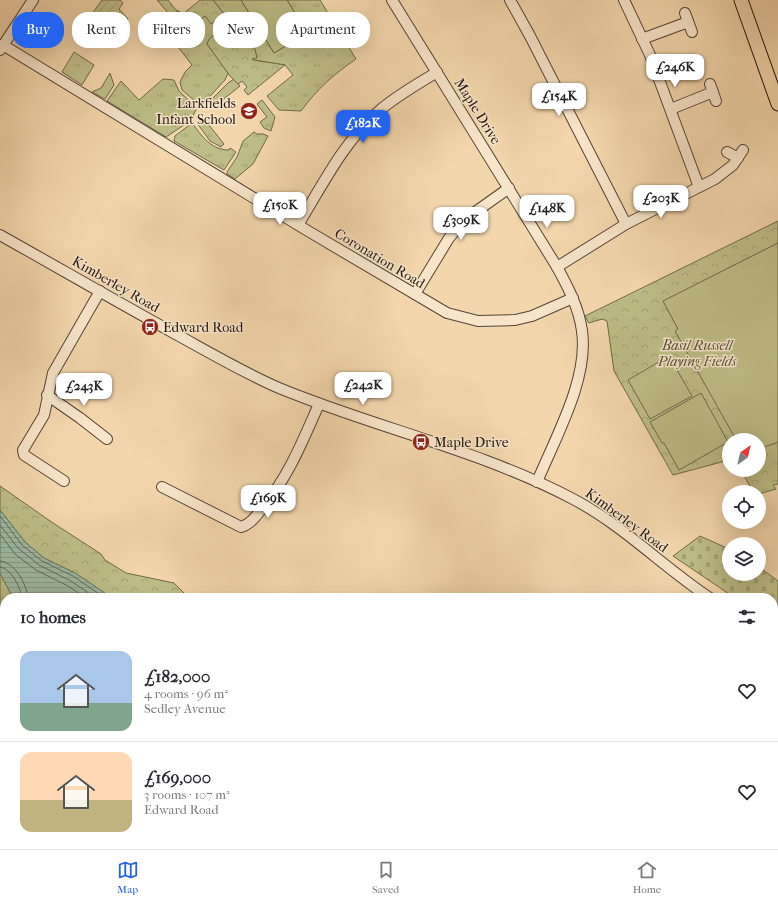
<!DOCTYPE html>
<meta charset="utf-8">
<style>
body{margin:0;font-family:"IM FELL French Canon",serif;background:#f7f7f7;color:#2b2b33;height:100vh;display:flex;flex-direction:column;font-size:15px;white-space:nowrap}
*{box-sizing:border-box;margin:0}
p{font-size:13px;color:#7c7c81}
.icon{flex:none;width:22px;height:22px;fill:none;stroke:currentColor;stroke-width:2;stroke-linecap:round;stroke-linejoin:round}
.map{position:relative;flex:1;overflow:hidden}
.details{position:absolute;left:0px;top:593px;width:778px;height:256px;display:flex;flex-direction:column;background:#fff;border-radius:16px 16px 0 0;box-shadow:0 4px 16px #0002}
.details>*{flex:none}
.banner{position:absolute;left:12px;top:12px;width:400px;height:36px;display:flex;gap:8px}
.needle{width:26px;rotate:34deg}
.controls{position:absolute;left:722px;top:433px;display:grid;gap:8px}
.controls a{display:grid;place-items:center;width:44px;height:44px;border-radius:50%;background:#fff;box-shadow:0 4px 16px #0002;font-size:20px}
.price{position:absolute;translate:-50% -34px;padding:0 9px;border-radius:8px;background:#fff;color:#222;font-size:13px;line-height:26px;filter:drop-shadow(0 1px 2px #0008)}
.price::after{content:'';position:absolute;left:50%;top:24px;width:12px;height:9px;margin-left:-6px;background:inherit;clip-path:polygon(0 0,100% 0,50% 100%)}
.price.active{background:#2563eb;color:#fff}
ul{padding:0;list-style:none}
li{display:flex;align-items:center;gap:12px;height:100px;padding:0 20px}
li+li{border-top:1px solid #e1e1e2}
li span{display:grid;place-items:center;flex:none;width:112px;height:80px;border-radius:12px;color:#555}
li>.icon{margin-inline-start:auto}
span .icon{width:48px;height:48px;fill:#fffc;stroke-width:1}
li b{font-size:17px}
h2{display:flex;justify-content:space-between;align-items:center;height:48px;padding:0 20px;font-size:17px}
.pill{padding:0 14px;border-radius:16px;background:#fff;box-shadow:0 4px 16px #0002;font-size:14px;line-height:36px}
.pill.active{background:#2563eb;color:#fff}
.tab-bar{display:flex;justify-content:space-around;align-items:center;height:56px;border-top:1px solid #e1e1e2;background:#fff;font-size:11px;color:#7c7c81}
.tab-bar a{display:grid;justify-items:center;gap:2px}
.tab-bar .active{color:#2563eb}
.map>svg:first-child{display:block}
.grass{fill:url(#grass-tufts);stroke:#6e684b}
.forest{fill:url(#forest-crowns);stroke:#6e684b}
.cemetery{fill:url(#cemetery-stones);stroke:#6e684b}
.garden{fill:url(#garden-furrows);stroke:#6e684b}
.pitch{fill:#bebd87;stroke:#6e684b}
.water{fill:url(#water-rules);stroke:#6b7868}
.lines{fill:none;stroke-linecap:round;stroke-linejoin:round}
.shore{stroke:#5e675a;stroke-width:1}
.minor-casing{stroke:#544436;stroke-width:12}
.major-casing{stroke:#1f140f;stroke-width:15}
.highway-casing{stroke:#1f140f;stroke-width:17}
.minor{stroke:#f7e4c9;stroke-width:10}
.major{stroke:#f3d6ac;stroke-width:13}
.highway{stroke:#f3d6ac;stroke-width:15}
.labels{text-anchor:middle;stroke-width:3;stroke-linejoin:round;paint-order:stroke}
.poi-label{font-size:14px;fill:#1f140f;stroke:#f7e4c9;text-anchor:start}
.street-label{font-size:14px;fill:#1f140f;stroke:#f7e4c9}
.park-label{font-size:14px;font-style:italic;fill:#574f39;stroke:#f7e4c9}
</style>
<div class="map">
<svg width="778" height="849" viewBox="0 0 778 849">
<defs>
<pattern id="grass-tufts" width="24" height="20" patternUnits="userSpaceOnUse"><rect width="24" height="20" fill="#bebd87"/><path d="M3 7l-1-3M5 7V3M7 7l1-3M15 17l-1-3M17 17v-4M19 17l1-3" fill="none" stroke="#a3a273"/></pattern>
<pattern id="forest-crowns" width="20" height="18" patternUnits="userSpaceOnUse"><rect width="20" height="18" fill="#bebd87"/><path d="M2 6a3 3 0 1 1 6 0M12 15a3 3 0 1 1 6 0" fill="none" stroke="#a3a273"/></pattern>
<pattern id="cemetery-stones" width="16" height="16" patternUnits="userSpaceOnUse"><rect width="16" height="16" fill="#bebd87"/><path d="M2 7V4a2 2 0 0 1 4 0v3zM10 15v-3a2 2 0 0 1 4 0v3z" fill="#a3a273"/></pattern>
<pattern id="garden-furrows" width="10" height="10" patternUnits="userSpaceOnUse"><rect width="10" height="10" fill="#bebd87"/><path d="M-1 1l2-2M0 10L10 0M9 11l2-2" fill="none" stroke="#a3a273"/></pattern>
<pattern id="water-rules" width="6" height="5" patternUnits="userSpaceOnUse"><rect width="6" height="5" fill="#9dbaa4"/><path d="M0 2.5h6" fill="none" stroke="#879f8c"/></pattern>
</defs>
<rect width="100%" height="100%" fill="#f3d6ac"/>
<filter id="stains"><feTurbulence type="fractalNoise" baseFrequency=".005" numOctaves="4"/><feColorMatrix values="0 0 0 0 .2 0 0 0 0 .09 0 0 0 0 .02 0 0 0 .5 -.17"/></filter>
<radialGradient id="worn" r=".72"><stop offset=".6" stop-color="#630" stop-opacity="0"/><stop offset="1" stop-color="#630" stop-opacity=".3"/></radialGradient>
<!-- grass -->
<g class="grass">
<polygon points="157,0 168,0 188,25 178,35 164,19 169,14"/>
<path d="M 213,0 L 241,0 L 274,53 L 307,33 L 287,0 L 320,0 L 356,59 C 333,75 318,88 301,111 L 279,110 L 267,96 L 293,75 L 285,65 L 253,60 L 207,44 L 228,73 L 225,80 L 201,106 L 182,90 L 180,82 L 185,72 L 192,65 L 175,43 L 193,30 L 190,28 L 205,16 L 224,14 Z"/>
<polygon points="86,23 92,27 95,23 105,30 97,39 91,37 89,41 85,39 84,40 77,36"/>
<polygon points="74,52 94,65 82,85 62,72"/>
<polygon points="110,73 114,85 105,99 92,92 101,88"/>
<polygon points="163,79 174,80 179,91 197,108 190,121 166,137 107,101 121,81 139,100"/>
<polygon points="234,79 240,86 211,109 207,104 228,83"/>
<polygon points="262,100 275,117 271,131 264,128 260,122 267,117 257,104"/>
<polygon points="204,119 224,144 221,147 210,141 197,123"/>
<path d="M 192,123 C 202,136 211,150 229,150 L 230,148 L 236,152 L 224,170 L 174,141 L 175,136 Z"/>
<polygon points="254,132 257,134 263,134 268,136 253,164 235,179 227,174 227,172 237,157 243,141"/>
<polygon points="0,649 5,656 5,744 0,744"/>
<polygon points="62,844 163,844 166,849 57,849"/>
<polygon points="166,844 216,844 218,849 169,849"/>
<polygon points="403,844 578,844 579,849 400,849"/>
<polygon points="676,844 742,844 742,846 744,848 678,849"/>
</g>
<!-- forest -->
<g class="forest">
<polygon points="200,0 213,0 224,14 211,24 205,16 190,28 177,10 183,14"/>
<polygon points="229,25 232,26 242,43 254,45 257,58 252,59 253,60 285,65 248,95 244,90 247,87 242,81 238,84 230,76 207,44 209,39"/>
<polygon points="778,221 778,484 773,485 776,489 759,494 759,492 753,492 741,470 759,470 759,440 729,440 729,460 673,475 614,371 607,321 602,319 589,323 585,316"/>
<polygon points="0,486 53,523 101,554 105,560 126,573 174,583 189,598 112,598 75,573 44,558 25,542 0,510"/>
<polygon points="0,573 13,598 5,598 5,652 0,645"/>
<polygon points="0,749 5,749 5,801 0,796"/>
</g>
<!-- cemetery -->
<polygon class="cemetery" points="700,536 729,549 729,574 759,574 759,567 778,581 778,605 773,606 773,598 735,598 673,556"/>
<!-- garden -->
<polygon class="garden" points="102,0 120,0 123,3 119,9 128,19 113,32 109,25 92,14"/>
<!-- pitch -->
<g class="pitch">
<polygon points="241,0 287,0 307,33 274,53"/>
<polygon points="778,243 778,442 759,449 759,440 737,440 735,438 675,331 678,329 663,301"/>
<polygon points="669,356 692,396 650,419 628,380"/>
<polygon points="701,393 728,442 679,470 664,443 662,443 650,422"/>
</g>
<!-- water -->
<g class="water">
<polygon points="0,510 25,542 44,558 75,573 112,598 13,598 0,573"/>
<polygon points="221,844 379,844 380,849 223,849"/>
</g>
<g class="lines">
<!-- shore -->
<g class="shore">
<polyline points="0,516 22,545 42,561 73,576 105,598"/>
<polyline points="0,525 18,548 39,565 71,581 96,598"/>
<polyline points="0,534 15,554 36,570 68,586 86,598"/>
<path d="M 0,561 C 15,562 27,585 28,598"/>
<path d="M 0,567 C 11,568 21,588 22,598"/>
</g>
<defs>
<g id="minor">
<path d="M 392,0 L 557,267 C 568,287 579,308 582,331 C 589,379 555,438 537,482"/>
<polyline points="510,0 530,36 626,224"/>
<polyline points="624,0 650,55 699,187"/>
<polyline points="685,13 692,32"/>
<polyline points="642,39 688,22"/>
<polyline points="3,45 308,231 447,313 478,321 515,320 532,316 573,298"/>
<polyline points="0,50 33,0"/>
<polyline points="710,84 716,101"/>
<polyline points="671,109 713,92"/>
<polyline points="727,152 738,158"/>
<path d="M 298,225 C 322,186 344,141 379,111 C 396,96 418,84 437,72"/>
<path d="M 0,235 C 57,267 114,300 172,332 C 207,351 242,372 279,388 C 376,428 480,450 573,499 C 623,525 663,567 710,598"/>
<polyline points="557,267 626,224 715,179 733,165 743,150"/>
<polyline points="415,294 449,238 464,220 509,188"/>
<polyline points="47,395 80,418 107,439"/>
<polyline points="64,481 24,455 23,450 44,415 53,373 100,291"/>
<path d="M 162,487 L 241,527 C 251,524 257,515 263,507 C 289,476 303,440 319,404"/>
<polyline points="773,619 778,620"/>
</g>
<polyline id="major" points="741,0 778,104"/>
<g id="highway">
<polyline points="0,815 5,820"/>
<polyline points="0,837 5,842"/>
<polyline points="29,844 33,849"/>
</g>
</defs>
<!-- minor casing -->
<use href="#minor" class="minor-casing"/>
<!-- major casing -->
<use href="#major" class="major-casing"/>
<!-- highway casing -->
<use href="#highway" class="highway-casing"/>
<!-- minor -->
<use href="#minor" class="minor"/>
<!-- major -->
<use href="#major" class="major"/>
<!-- highway -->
<use href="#highway" class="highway"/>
</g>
<!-- icons -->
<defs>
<symbol id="school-disc" viewBox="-11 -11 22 22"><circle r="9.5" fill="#8f2418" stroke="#f7e4c9"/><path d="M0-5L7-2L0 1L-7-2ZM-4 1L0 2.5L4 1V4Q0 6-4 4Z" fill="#fff"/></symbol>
<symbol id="bus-disc" viewBox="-11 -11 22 22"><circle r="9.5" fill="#8f2418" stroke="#f7e4c9"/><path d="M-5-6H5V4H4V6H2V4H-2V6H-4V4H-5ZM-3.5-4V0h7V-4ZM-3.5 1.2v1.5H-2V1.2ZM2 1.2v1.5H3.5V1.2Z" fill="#fff"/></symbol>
</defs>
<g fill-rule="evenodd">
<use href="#school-disc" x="239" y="101" width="20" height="20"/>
<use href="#bus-disc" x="140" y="317" width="20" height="20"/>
<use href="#bus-disc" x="411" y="432" width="20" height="20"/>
</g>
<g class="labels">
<!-- poi labels -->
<g class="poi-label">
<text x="236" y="108" text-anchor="end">Larkfields<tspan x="236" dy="16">Infant School</tspan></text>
<text x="163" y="332">Edward Road</text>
<text x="434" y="447">Maple Drive</text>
</g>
<!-- street labels -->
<g class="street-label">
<text transform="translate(478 111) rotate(58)" y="5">Maple Drive</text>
<text transform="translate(380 258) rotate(31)" y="5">Coronation Road</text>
<text transform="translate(116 284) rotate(30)" y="5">Kimberley Road</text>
<text transform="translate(627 520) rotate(36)" y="5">Kimberley Road</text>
</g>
<!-- park labels -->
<g class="park-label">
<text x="697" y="350">Basil Russell<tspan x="697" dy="16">Playing Fields</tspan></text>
</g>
</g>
<rect width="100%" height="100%" filter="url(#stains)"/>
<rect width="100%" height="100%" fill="url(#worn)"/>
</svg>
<div class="controls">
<a><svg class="needle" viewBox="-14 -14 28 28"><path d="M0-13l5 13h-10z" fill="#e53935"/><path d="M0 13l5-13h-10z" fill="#7c7c81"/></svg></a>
<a><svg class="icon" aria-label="locate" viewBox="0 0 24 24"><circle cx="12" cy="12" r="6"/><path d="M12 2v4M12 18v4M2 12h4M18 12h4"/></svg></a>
<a><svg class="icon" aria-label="layers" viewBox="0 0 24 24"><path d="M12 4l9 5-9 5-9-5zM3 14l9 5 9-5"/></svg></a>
</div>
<b class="price" style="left:675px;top:88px">£246K</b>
<b class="price" style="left:559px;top:117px">£154K</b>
<b class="price active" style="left:363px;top:144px">£182K</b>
<b class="price" style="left:661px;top:219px">£203K</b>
<b class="price" style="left:280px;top:226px">£150K</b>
<b class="price" style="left:547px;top:229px">£148K</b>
<b class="price" style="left:461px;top:241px">£309K</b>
<b class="price" style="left:363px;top:406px">£242K</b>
<b class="price" style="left:84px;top:407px">£243K</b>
<b class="price" style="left:268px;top:519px">£169K</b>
<div class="banner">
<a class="pill active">Buy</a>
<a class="pill">Rent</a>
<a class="pill">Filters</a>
<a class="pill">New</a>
<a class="pill">Apartment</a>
</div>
<section class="details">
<h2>10 homes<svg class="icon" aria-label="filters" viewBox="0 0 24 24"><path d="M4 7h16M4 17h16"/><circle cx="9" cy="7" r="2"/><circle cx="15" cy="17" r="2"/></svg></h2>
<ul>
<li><span style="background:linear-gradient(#a9c7e8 65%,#7fa58c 0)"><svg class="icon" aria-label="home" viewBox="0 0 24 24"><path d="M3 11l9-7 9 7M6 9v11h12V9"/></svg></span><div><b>£182,000</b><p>4 rooms · 96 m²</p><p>Sedley Avenue</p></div><svg class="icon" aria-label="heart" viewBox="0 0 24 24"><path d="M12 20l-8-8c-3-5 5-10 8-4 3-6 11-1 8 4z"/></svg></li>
<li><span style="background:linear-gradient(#ffd9b3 60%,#c2b280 0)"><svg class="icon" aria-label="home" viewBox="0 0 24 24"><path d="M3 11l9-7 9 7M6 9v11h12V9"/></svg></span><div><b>£169,000</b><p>3 rooms · 107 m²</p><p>Edward Road</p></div><svg class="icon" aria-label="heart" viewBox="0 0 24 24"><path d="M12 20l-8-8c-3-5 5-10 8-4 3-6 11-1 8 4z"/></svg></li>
</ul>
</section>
</div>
<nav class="tab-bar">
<a class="active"><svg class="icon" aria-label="map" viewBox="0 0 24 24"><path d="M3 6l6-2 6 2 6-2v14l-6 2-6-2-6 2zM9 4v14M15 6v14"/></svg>Map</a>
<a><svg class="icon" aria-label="saved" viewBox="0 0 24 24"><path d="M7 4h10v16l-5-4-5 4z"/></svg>Saved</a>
<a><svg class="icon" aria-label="home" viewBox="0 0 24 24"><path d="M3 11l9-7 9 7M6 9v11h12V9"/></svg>Home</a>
</nav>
